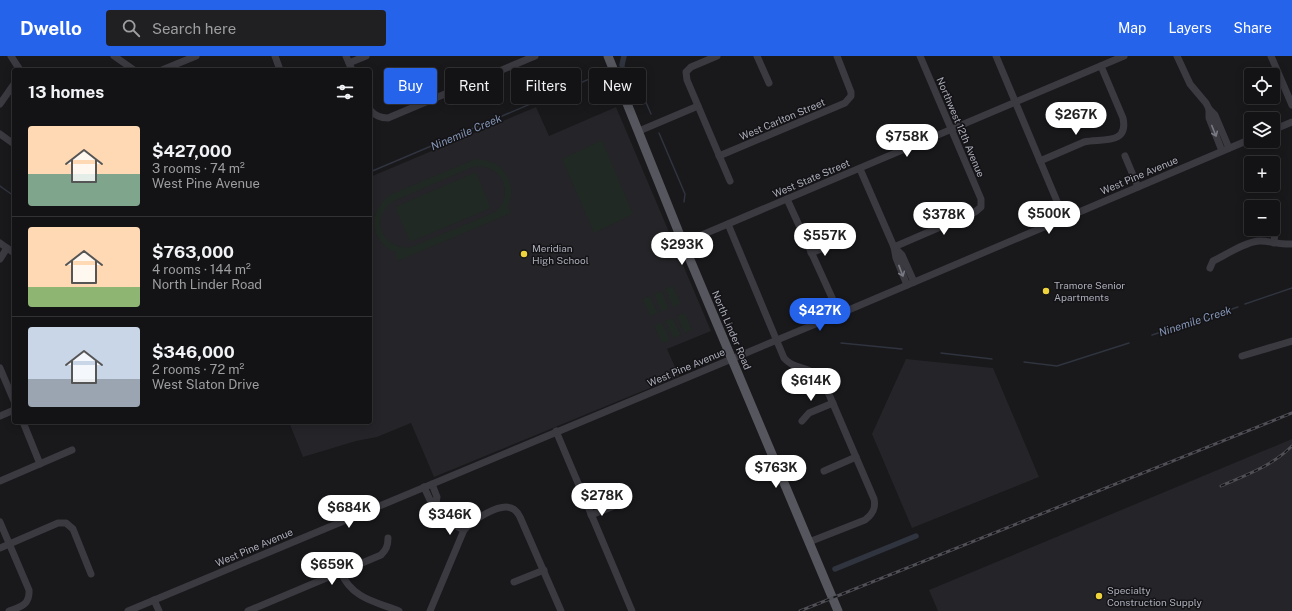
<!DOCTYPE html>
<meta charset="utf-8">
<style>
body{margin:0;font-family:"Public Sans",sans-serif;background:#202022;color:#f1f3f6;height:100vh;display:flex;flex-direction:column;font-size:15px;white-space:nowrap}
*{box-sizing:border-box;margin:0}
p{font-size:13px;color:#9d9ea0}
.icon{flex:none;width:22px;height:22px;fill:none;stroke:currentColor;stroke-width:2;stroke-linecap:round;stroke-linejoin:round}
.map{position:relative;flex:1;overflow:hidden}
.drawer{position:absolute;left:12px;top:12px;width:360px;height:356px;display:flex;flex-direction:column;background:#131214;border-radius:4px;box-shadow:0 2px 10px #0003,0 0 0 1px #323234}
.drawer>*{flex:none}
.top-card{position:absolute;left:384px;top:12px;width:380px;height:36px;display:flex;gap:8px}
.buttons{position:absolute;left:1244px;top:12px;display:grid;gap:8px}
.buttons a{display:grid;place-items:center;width:36px;height:36px;border-radius:4px;background:#131214;box-shadow:0 2px 10px #0003,0 0 0 1px #323234;font-size:20px}
.price{position:absolute;translate:-50% -34px;padding:0 9px;border-radius:14px;background:#fff;color:#222;font-size:13px;line-height:26px;filter:drop-shadow(0 1px 2px #0008)}
.price::after{content:'';position:absolute;left:50%;top:24px;width:12px;height:9px;margin-left:-6px;background:inherit;clip-path:polygon(0 0,100% 0,50% 100%)}
.price.active{background:#2563eb;color:#fff}
ul{padding:0;list-style:none}
li{display:flex;align-items:center;gap:12px;height:100px;padding:0 16px}
li+li{border-top:1px solid #323234}
li span{display:grid;place-items:center;flex:none;width:112px;height:80px;border-radius:4px;color:#555}
li>.icon{margin-inline-start:auto}
span .icon{width:48px;height:48px;fill:#fffc;stroke-width:1}
li b{font-size:17px}
h2{display:flex;justify-content:space-between;align-items:center;height:48px;padding:0 16px;font-size:17px}
.tag{padding:0 14px;border-radius:4px;background:#131214;box-shadow:0 2px 10px #0003,0 0 0 1px #323234;font-size:14px;line-height:36px}
.tag.active{background:#2563eb;color:#fff}
header{display:flex;align-items:center;gap:24px;box-sizing:border-box;height:56px;padding:0 20px;background:#2563eb;color:#fff}
header strong{font-size:19px}
nav{display:flex;gap:22px;margin-inline-start:auto;font-size:14px}
.search{width:280px;height:36px;background:#202022;display:flex;align-items:center;gap:10px;box-sizing:border-box;padding:0 14px;border-radius:4px;color:#9d9ea0;font-size:15px}
.map>svg:first-child{display:block}
.built{fill:#252428}
.green{fill:#202923;fill-rule:evenodd}
.lines{fill:none;stroke-linecap:round;stroke-linejoin:round}
.stream{stroke:#2f343f;stroke-width:1.5}
.canal{stroke:#2f343f;stroke-width:5.5}
.minor{stroke:#3a3a40;stroke-width:7}
.major{stroke:#56565e;stroke-width:9}
.rail-casing{stroke:#4f4f56;stroke-width:3}
.rail{stroke:#141316;stroke-width:1.5;stroke-dasharray:4.5;stroke-linecap:butt}
.oneway{stroke:#787983}
.poi-dot{fill:#eed33d;stroke:#141316;stroke-width:1.5}
.labels{text-anchor:middle;stroke-width:3;stroke-linejoin:round;paint-order:stroke}
.street-label{font-size:10px;fill:#abadba;stroke:#141316}
.poi-label{font-size:10px;fill:#abadba;stroke:#141316;text-anchor:start}
.water-label{font-size:11px;font-style:italic;fill:#8394b4;stroke:#141316}
</style>
<header>
<strong>Dwello</strong>
<div class="search"><svg class="icon" aria-label="search" viewBox="0 0 24 24"><circle cx="10" cy="10" r="6"/><path d="M15 15l6 6"/></svg>Search here</div>
<nav><a>Map</a><a>Layers</a><a>Share</a></nav>
</header>
<div class="map">
<svg width="1292" height="555" viewBox="0 0 1292 555">
<rect width="100%" height="100%" fill="#19181b"/>
<!-- built -->
<g class="built">
<polygon points="536,51 549,80 616,51 711,275 667,293 679,320 434,421 411,367 377,381 356,385 303,401 289,366 370,366 370,121"/>
<polygon points="906,303 993,312 1039,421 912,472 872,378"/>
<polygon points="1292,383 1292,555 938,555 929,534"/>
</g>
<!-- green -->
<g class="green">
<polygon points="602,84 633,158 594,177 562,103"/>
<path d="M 473,104 C 500,100 520,126 508,151 L 511,157 L 398,205 L 395,199 L 397,197 C 368,187 366,151 394,137 ZM 473,111 C 501,106 516,138 495,156 L 411,191 C 382,195 369,161 394,145 Z"/>
<polygon points="476,116 491,152 410,186 395,151"/>
<polygon points="673,230 681,247 673,251 665,233"/>
<polygon points="662,235 669,252 661,256 654,238"/>
<polygon points="650,240 658,257 650,260 642,243"/>
<polygon points="685,257 692,274 684,277 677,260"/>
<polygon points="673,262 681,279 673,282 665,265"/>
<polygon points="662,266 670,284 662,287 654,270"/>
</g>
<g class="lines">
<!-- stream -->
<g class="stream">
<polyline points="622,9 635,21 651,58"/>
<polyline points="659,77 685,138 684,146"/>
<polyline points="370,116 606,16"/>
<polyline points="0,130 14,140"/>
<polyline points="1245,248 1292,232"/>
<polyline points="1152,279 1238,251"/>
<polyline points="841,287 902,293"/>
<polyline points="941,297 992,303"/>
<polyline points="1024,306 1057,310 1129,287"/>
</g>
<!-- canal -->
<g class="canal">
<polyline points="622,9 624,0"/>
<polyline points="835,513 916,480"/>
</g>
<!-- minor -->
<g class="minor">
<polyline points="11,0 20,14"/>
<polyline points="114,0 134,14"/>
<polyline points="275,0 280,14"/>
<polyline points="346,0 352,14"/>
<polyline points="717,0 691,11 686,16 687,24 730,125"/>
<polyline points="757,0 769,27"/>
<polyline points="996,0 1064,162"/>
<polyline points="1177,0 1190,28 1206,47 1209,53"/>
<polyline points="1271,0 1292,49"/>
<polyline points="349,7 366,0"/>
<polyline points="162,14 196,0"/>
<polyline points="0,48 14,28"/>
<path d="M 370,54 C 375,60 381,62 388,62 L 535,0"/>
<polyline points="1273,74 1292,66"/>
<polyline points="639,75 698,50"/>
<polyline points="0,78 14,88"/>
<polyline points="1222,95 1209,62 1209,53 1215,59 1229,92"/>
<polyline points="719,100 845,47 851,40 851,36 837,0"/>
<polyline points="1125,100 1138,131"/>
<path d="M 1040,105 L 1084,86 C 1100,82 1129,90 1123,62 L 1101,10"/>
<polyline points="860,113 894,191 975,156 981,151 981,143 920,0"/>
<polyline points="787,143 839,257"/>
<polyline points="1266,150 1266,151"/>
<polyline points="1273,167 1275,175 1274,187"/>
<path d="M 728,168 L 784,302 C 792,311 798,310 808,314 C 816,317 820,323 825,329 L 874,443 C 876,452 873,458 865,464 L 809,486"/>
<polyline points="0,187 14,197"/>
<polyline points="683,187 1124,0"/>
<polyline points="811,197 840,185 842,190"/>
<polyline points="0,203 7,192"/>
<path d="M 1210,212 L 1213,205 C 1226,199 1246,185 1260,185 C 1271,185 1281,189 1292,188"/>
<polyline points="907,229 896,202 894,191 902,199 914,226"/>
<polyline points="1242,300 1292,285"/>
<polyline points="0,312 14,345"/>
<polyline points="0,360 14,354"/>
<polyline points="802,365 809,357 833,347"/>
<polyline points="23,366 40,408"/>
<polyline points="556,375 632,555"/>
<polyline points="824,415 856,401"/>
<polyline points="0,425 72,394"/>
<polyline points="424,431 430,444 436,447 437,441 432,428"/>
<path d="M 436,447 C 445,463 447,466 464,474"/>
<polyline points="591,459 614,450"/>
<path d="M 0,466 L 29,534 C 30,549 20,551 9,555"/>
<polyline points="0,492 58,467 66,467 73,473 91,518"/>
<path d="M 341,516 C 351,542 376,546 399,555"/>
<polyline points="514,526 544,514"/>
<polyline points="154,544 159,555"/>
<polyline points="128,555 825,264 1251,83"/>
<path d="M 248,555 L 381,499 C 386,494 388,490 388,482"/>
<path d="M 430,555 L 464,474 C 471,465 499,447 511,452 C 515,453 518,457 520,461 L 561,555"/>
</g>
<!-- major -->
<polyline class="major" points="608,0 683,187 838,555"/>
<defs>
<g id="rail">
<path d="M 1221,430 C 1246,419 1272,410 1292,390"/>
<polyline points="800,555 1292,357"/>
</g>
</defs>
<!-- rail casing -->
<use href="#rail" class="rail-casing"/>
<!-- rail -->
<use href="#rail" class="rail"/>
</g>
<!-- one-way arrows -->
<defs><path id="oneway-shaft" d="M-6 0H5M1.5-3L5.5 0L1.5 3" fill="none" stroke-width="1.6" stroke-linecap="round" stroke-linejoin="round"/></defs>
<g class="oneway">
<use href="#oneway-shaft" transform="translate(1214 75) rotate(68)"/>
<use href="#oneway-shaft" transform="translate(901 215) rotate(69)"/>
</g>
<!-- markers -->
<g class="poi-dot">
<circle cx="524" cy="198" r="4"/>
<circle cx="1046" cy="235" r="4"/>
<circle cx="1099" cy="540" r="4"/>
</g>
<g class="labels">
<!-- street labels -->
<g class="street-label">
<text transform="translate(782 63) rotate(-23)" y="4">West Carlton Street</text>
<text transform="translate(961 71) rotate(67)" y="4">Northwest 12th Avenue</text>
<text transform="translate(1139 119) rotate(-23)" y="4">West Pine Avenue</text>
<text transform="translate(811 122) rotate(-23)" y="4">West State Street</text>
<text transform="translate(732 274) rotate(67)" y="4">North Linder Road</text>
<text transform="translate(686 311) rotate(-23)" y="4">West Pine Avenue</text>
<text transform="translate(254 491) rotate(-23)" y="4">West Pine Avenue</text>
</g>
<!-- poi labels -->
<g class="poi-label">
<text x="532" y="196">Meridian<tspan x="532" dy="12">High School</tspan></text>
<text x="1054" y="233">Tramore Senior<tspan x="1054" dy="12">Apartments</tspan></text>
<text x="1107" y="538">Specialty<tspan x="1107" dy="12">Construction Supply</tspan></text>
</g>
<!-- water labels -->
<g class="water-label">
<text transform="translate(466 76) rotate(-23)" y="4">Ninemile Creek</text>
<text transform="translate(1195 265) rotate(-18)" y="4">Ninemile Creek</text>
</g>
</g>
</svg>
<div class="buttons">
<a><svg class="icon" aria-label="locate" viewBox="0 0 24 24"><circle cx="12" cy="12" r="6"/><path d="M12 2v4M12 18v4M2 12h4M18 12h4"/></svg></a>
<a><svg class="icon" aria-label="layers" viewBox="0 0 24 24"><path d="M12 4l9 5-9 5-9-5zM3 14l9 5 9-5"/></svg></a>
<a>+</a>
<a>−</a>
</div>
<b class="price" style="left:1076px;top:80px">$267K</b>
<b class="price" style="left:907px;top:102px">$758K</b>
<b class="price" style="left:1049px;top:179px">$500K</b>
<b class="price" style="left:944px;top:180px">$378K</b>
<b class="price" style="left:825px;top:201px">$557K</b>
<b class="price" style="left:682px;top:210px">$293K</b>
<b class="price active" style="left:820px;top:276px">$427K</b>
<b class="price" style="left:811px;top:346px">$614K</b>
<b class="price" style="left:776px;top:433px">$763K</b>
<b class="price" style="left:602px;top:461px">$278K</b>
<b class="price" style="left:349px;top:473px">$684K</b>
<b class="price" style="left:450px;top:480px">$346K</b>
<b class="price" style="left:332px;top:530px">$659K</b>
<div class="top-card">
<a class="tag active">Buy</a>
<a class="tag">Rent</a>
<a class="tag">Filters</a>
<a class="tag">New</a>
</div>
<section class="drawer">
<h2>13 homes<svg class="icon" aria-label="filters" viewBox="0 0 24 24"><path d="M4 7h16M4 17h16"/><circle cx="9" cy="7" r="2"/><circle cx="15" cy="17" r="2"/></svg></h2>
<ul>
<li><span style="background:linear-gradient(#ffd9b3 60%,#7fa58c 0)"><svg class="icon" aria-label="home" viewBox="0 0 24 24"><path d="M3 11l9-7 9 7M6 9v11h12V9"/></svg></span><div><b>$427,000</b><p>3 rooms · 74 m²</p><p>West Pine Avenue</p></div></li>
<li><span style="background:linear-gradient(#ffd9b3 75%,#8fb573 0)"><svg class="icon" aria-label="home" viewBox="0 0 24 24"><path d="M3 11l9-7 9 7M6 9v11h12V9"/></svg></span><div><b>$763,000</b><p>4 rooms · 144 m²</p><p>North Linder Road</p></div></li>
<li><span style="background:linear-gradient(#c9d6e8 65%,#9aa5b1 0)"><svg class="icon" aria-label="home" viewBox="0 0 24 24"><path d="M3 11l9-7 9 7M6 9v11h12V9"/></svg></span><div><b>$346,000</b><p>2 rooms · 72 m²</p><p>West Slaton Drive</p></div></li>
</ul>
</section>
</div>
